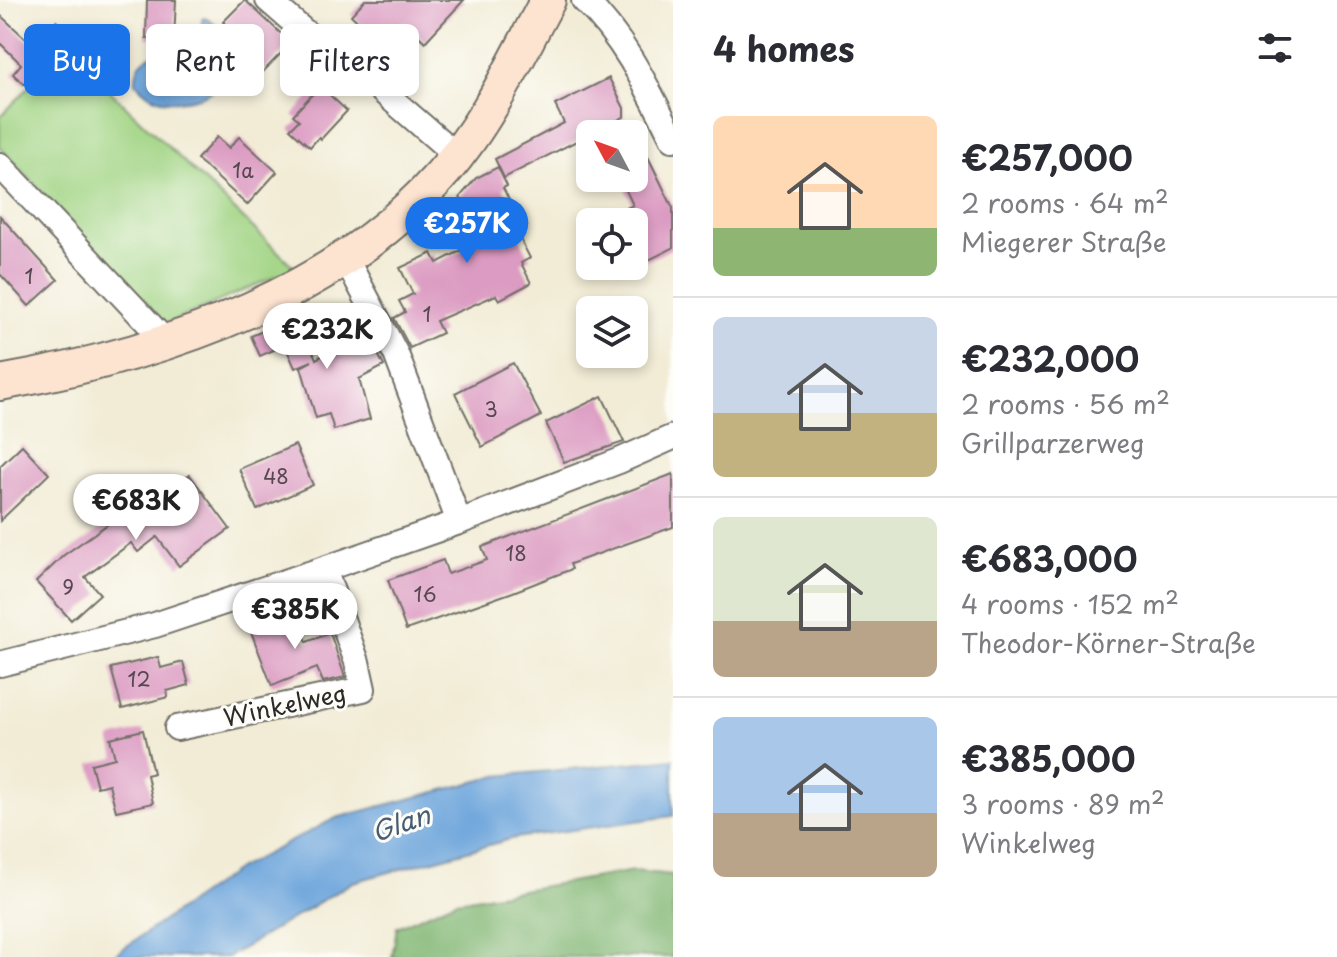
<!DOCTYPE html>
<meta charset="utf-8">
<style>
body{margin:0;font-family:"Playpen Sans",sans-serif;background:#f2f2f3;color:#2b2b33;height:100vh;display:flex;flex-direction:column;font-size:30px;white-space:nowrap}
*{box-sizing:border-box;margin:0}
p{font-size:26px;color:#7c7c81}
.icon{flex:none;width:44px;height:44px;fill:none;stroke:currentColor;stroke-width:2;stroke-linecap:round;stroke-linejoin:round}
.map{position:relative;flex:1;overflow:hidden}
.details{display:flex;flex-direction:column;background:#fff;width:664px}
.details>*{flex:none}
.top-card{position:absolute;left:24px;top:24px;width:528px;height:72px;display:flex;gap:16px}
.needle{width:52px;rotate:311deg}
.controls{position:absolute;left:576px;top:120px;display:grid;gap:16px}
.controls a{display:grid;place-items:center;width:72px;height:72px;border-radius:12px;background:#fff;box-shadow:0 4px 12px #0003;font-size:40px}
.price{position:absolute;translate:-50% -68px;padding:0 18px;border-radius:28px;background:#fff;color:#222;font-size:26px;line-height:52px;filter:drop-shadow(0 2px 4px #0008)}
.price::after{content:'';position:absolute;left:50%;top:48px;width:24px;height:18px;margin-left:-12px;background:inherit;clip-path:polygon(0 0,100% 0,50% 100%)}
.price.active{background:#1a73e8;color:#fff}
ul{padding:0;list-style:none}
li{display:flex;align-items:center;gap:24px;height:200px;padding:0 40px}
li+li{border-top:2px solid #e1e1e2}
li span{display:grid;place-items:center;flex:none;width:224px;height:160px;border-radius:12px;color:#555}
li>.icon{margin-inline-start:auto}
span .icon{width:96px;height:96px;fill:#fffc;stroke-width:1}
li b{font-size:34px}
h2{display:flex;justify-content:space-between;align-items:center;height:96px;padding:0 40px;font-size:34px}
.chip{padding:0 28px;border-radius:12px;background:#fff;box-shadow:0 4px 12px #0003;font-size:28px;line-height:72px}
.chip.active{background:#1a73e8;color:#fff}
main{display:flex;flex:1;min-height:0}
.map>svg:first-child{display:block}
.green{fill:#a1d484;stroke:#668058;stroke-width:2}
.forest{fill:#80b672;stroke:#56704e;stroke-width:2}
.water{fill:#6da5dc;stroke:#4c6884;stroke-width:2}
.building{fill:#dc9bc2}
.lines{fill:none;stroke-linecap:round;stroke-linejoin:round}
.minor-casing{stroke:#716f67;stroke-width:28}
.secondary-casing{stroke:#716f67;stroke-width:38}
.minor{stroke:#fff;stroke-width:24}
.secondary{stroke:#fde4d1;stroke-width:34}
.labels{text-anchor:middle;stroke-width:6;stroke-linejoin:round;paint-order:stroke}
.number-label{font-size:20px;fill:#574751}
.street-label{font-size:24px;fill:#2b2b2b;stroke:#fdfcf7}
.water-label{font-size:26px;font-style:italic;fill:#455c72;stroke:#fdfcf7}
</style>
<main>
<div class="map">
<svg width="673" height="957" viewBox="0 0 673 957">
<rect width="100%" height="100%" fill="#fdfcf7"/>
<filter id="ink" filterUnits="userSpaceOnUse"><feTurbulence type="fractalNoise" baseFrequency=".0125" numOctaves="2"/><feDisplacementMap in="SourceGraphic" scale="16" xChannelSelector="R" yChannelSelector="G"/><feConvolveMatrix kernelMatrix="1 2 1 2 8 2 1 2 1" color-interpolation-filters="sRGB"/></filter>
<filter id="wash" filterUnits="userSpaceOnUse"><feTurbulence type="fractalNoise" baseFrequency=".006" numOctaves="4" result="noise"/><feDisplacementMap in="SourceGraphic" scale="32" xChannelSelector="R" yChannelSelector="G"/><feGaussianBlur stdDeviation="1.8" result="paint"/><feColorMatrix in="noise" values="0 0 0 0 0 0 0 0 0 0 0 0 0 0 0 0 0 1.4 0 .05"/><feComposite in="paint" operator="in"/></filter>
<g filter="url(#wash)">
<rect width="100%" height="100%" fill="#f2ecd6"/>
<!-- green -->
<polygon class="green" points="66,49 295,268 166,324 0,147 0,117"/>
<!-- forest -->
<polygon class="forest" points="634,871 673,875 673,957 392,957 397,927 456,901"/>
<!-- water -->
<g class="water">
<path d="M 205,18 C 221,26 221,32 221,49 C 220,62 224,74 216,86 C 208,99 176,103 162,100 C 151,98 143,91 136,83 C 134,56 156,51 179,52 L 202,29 L 202,19 Z"/>
<polygon points="673,759 673,816 515,838 353,882 228,957 111,957 239,868 336,818 497,776"/>
</g>
<g id="blocks">
<!-- building -->
<g class="building">
<polygon points="147,0 176,0 174,39 146,38"/>
<polygon points="245,0 291,43 256,79 227,50 239,37 223,22"/>
<polygon points="365,0 464,0 425,42 404,22 382,45 351,15"/>
<polygon points="0,15 35,47 56,21 73,35 24,84 13,74 21,64 0,43"/>
<polygon points="609,78 624,108 624,117 504,178 495,159 564,123 555,105"/>
<polygon points="320,86 347,111 321,139 319,137 310,147 290,129 299,120 293,115"/>
<polygon points="634,128 673,208 673,248 647,261 634,233 634,222 628,222 622,210 633,205 620,178 634,178"/>
<polygon points="217,137 229,148 239,137 277,172 247,205 197,159"/>
<polygon points="498,167 507,186 503,188 520,221 513,225 530,258 521,263 531,283 499,300 496,295 436,321 442,333 410,348 394,318 405,312 399,301 413,294 400,268 432,253 437,263 482,240 460,197 476,178"/>
<polygon points="0,216 58,280 29,306 0,274"/>
<polygon points="298,316 316,359 367,332 384,366 359,379 370,419 334,430 329,414 316,418 301,367 312,361 295,368 285,345 260,356 251,336"/>
<polygon points="513,363 541,416 482,447 455,393"/>
<polygon points="602,396 624,442 564,462 546,423"/>
<polygon points="22,445 49,474 0,521 0,466"/>
<polygon points="295,445 313,485 257,510 239,469"/>
<polygon points="673,474 673,527 570,564 572,569 513,592 406,630 388,580 443,560 448,574 487,560 482,547"/>
<polygon points="190,475 230,529 179,566 157,537 138,552 131,543 85,577 100,594 71,620 36,582 64,555 135,505 136,507 152,496 155,500"/>
<polygon points="295,612 307,642 330,633 345,677 323,682 317,668 272,686 250,629"/>
<polygon points="158,657 161,668 183,662 189,685 167,691 168,697 122,709 111,668"/>
<polygon points="143,730 153,773 147,775 153,803 116,811 109,784 97,787 91,764 115,758 110,738"/>
</g>
</g>
</g>
<g filter="url(#ink)">
<use href="#blocks" fill-opacity="0" stroke="#716f67" stroke-width="2"/>
<g class="lines">
<defs>
<g id="minor">
<polyline points="268,0 314,40 336,51 457,156"/>
<path d="M 584,0 C 625,39 648,89 673,139"/>
<polyline points="0,165 167,343"/>
<polyline points="346,259 396,354 459,522"/>
<polyline points="0,664 155,625 324,569 459,522 619,461 673,437"/>
<polyline points="177,728 363,689 357,662 324,569"/>
</g>
<path id="secondary" d="M 0,383 C 164,354 350,292 456,157 C 494,109 519,53 548,0"/>
</defs>
<!-- minor casing -->
<use href="#minor" class="minor-casing"/>
<!-- secondary casing -->
<use href="#secondary" class="secondary-casing"/>
<!-- minor -->
<use href="#minor" class="minor"/>
<!-- secondary -->
<use href="#secondary" class="secondary"/>
</g>
</g>
<g class="labels">
<!-- number labels -->
<g class="number-label">
<text x="243" y="178">1a</text>
<text x="29" y="284">1</text>
<text x="427" y="322">1</text>
<text x="491" y="417">3</text>
<text x="276" y="484">48</text>
<text x="516" y="561">18</text>
<text x="68" y="595">9</text>
<text x="425" y="602">16</text>
<text x="139" y="687">12</text>
</g>
<!-- street labels -->
<g class="street-label">
<text transform="translate(285 706) rotate(-12)" y="8">Winkelweg</text>
</g>
<!-- water labels -->
<g class="water-label">
<text transform="translate(401 824) rotate(-19)" y="9">Glan</text>
</g>
</g>
</svg>
<div class="controls">
<a><svg class="needle" viewBox="-14 -14 28 28"><path d="M0-13l5 13h-10z" fill="#e53935"/><path d="M0 13l5-13h-10z" fill="#7c7c81"/></svg></a>
<a><svg class="icon" aria-label="locate" viewBox="0 0 24 24"><circle cx="12" cy="12" r="6"/><path d="M12 2v4M12 18v4M2 12h4M18 12h4"/></svg></a>
<a><svg class="icon" aria-label="layers" viewBox="0 0 24 24"><path d="M12 4l9 5-9 5-9-5zM3 14l9 5 9-5"/></svg></a>
</div>
<b class="price active" style="left:467px;top:265px">€257K</b>
<b class="price" style="left:327px;top:371px">€232K</b>
<b class="price" style="left:136px;top:542px">€683K</b>
<b class="price" style="left:295px;top:651px">€385K</b>
<div class="top-card">
<a class="chip active">Buy</a>
<a class="chip">Rent</a>
<a class="chip">Filters</a>
</div>
</div>
<section class="details">
<h2>4 homes<svg class="icon" aria-label="filters" viewBox="0 0 24 24"><path d="M4 7h16M4 17h16"/><circle cx="9" cy="7" r="2"/><circle cx="15" cy="17" r="2"/></svg></h2>
<ul>
<li><span style="background:linear-gradient(#ffd9b3 70%,#8fb573 0)"><svg class="icon" aria-label="home" viewBox="0 0 24 24"><path d="M3 11l9-7 9 7M6 9v11h12V9"/></svg></span><div><b>€257,000</b><p>2 rooms · 64 m²</p><p>Miegerer Straße</p></div></li>
<li><span style="background:linear-gradient(#c9d6e8 60%,#c2b280 0)"><svg class="icon" aria-label="home" viewBox="0 0 24 24"><path d="M3 11l9-7 9 7M6 9v11h12V9"/></svg></span><div><b>€232,000</b><p>2 rooms · 56 m²</p><p>Grillparzerweg</p></div></li>
<li><span style="background:linear-gradient(#dfe7d0 65%,#b9a48a 0)"><svg class="icon" aria-label="home" viewBox="0 0 24 24"><path d="M3 11l9-7 9 7M6 9v11h12V9"/></svg></span><div><b>€683,000</b><p>4 rooms · 152 m²</p><p>Theodor-Körner-Straße</p></div></li>
<li><span style="background:linear-gradient(#a9c7e8 60%,#b9a48a 0)"><svg class="icon" aria-label="home" viewBox="0 0 24 24"><path d="M3 11l9-7 9 7M6 9v11h12V9"/></svg></span><div><b>€385,000</b><p>3 rooms · 89 m²</p><p>Winkelweg</p></div></li>
</ul>
</section>
</main>
